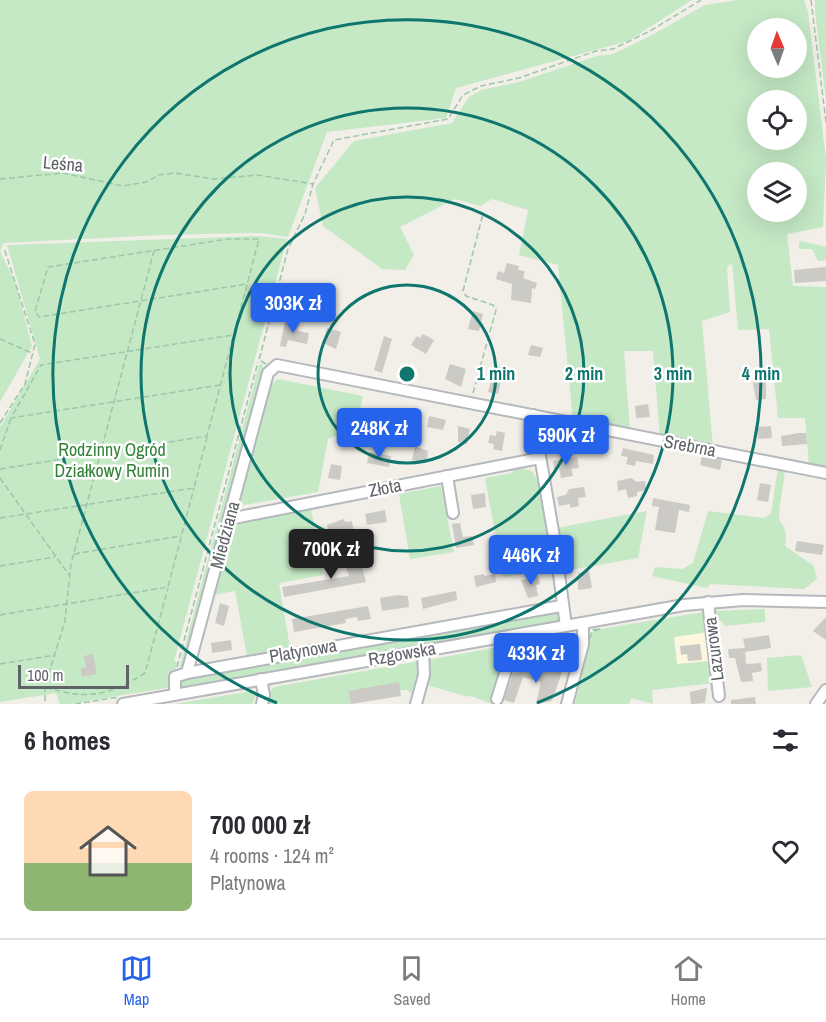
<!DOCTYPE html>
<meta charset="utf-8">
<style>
body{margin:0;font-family:"Archivo Narrow",sans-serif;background:#f2f2f3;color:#2b2b33;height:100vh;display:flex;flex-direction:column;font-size:22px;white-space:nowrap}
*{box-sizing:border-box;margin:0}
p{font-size:20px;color:#7c7c81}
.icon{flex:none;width:33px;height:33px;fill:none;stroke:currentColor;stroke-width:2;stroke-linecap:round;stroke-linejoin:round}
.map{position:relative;height:704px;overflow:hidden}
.details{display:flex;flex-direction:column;background:#fff;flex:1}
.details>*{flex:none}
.needle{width:39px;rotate:358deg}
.tools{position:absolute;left:747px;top:18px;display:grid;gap:12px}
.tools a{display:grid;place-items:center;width:60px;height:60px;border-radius:50%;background:#fff;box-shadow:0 6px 24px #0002;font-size:30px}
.scale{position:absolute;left:18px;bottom:15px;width:111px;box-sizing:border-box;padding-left:6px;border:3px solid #5f6368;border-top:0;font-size:16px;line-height:21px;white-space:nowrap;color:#5f6368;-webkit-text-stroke:4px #fff;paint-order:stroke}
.price{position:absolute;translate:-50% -51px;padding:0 14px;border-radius:6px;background:#2563eb;color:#fff;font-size:20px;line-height:39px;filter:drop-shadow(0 2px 3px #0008)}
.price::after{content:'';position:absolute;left:50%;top:36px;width:18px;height:14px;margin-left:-9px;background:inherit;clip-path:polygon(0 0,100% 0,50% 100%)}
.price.current{background:#222;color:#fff}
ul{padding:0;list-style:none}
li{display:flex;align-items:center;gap:18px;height:150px;padding:0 24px}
li span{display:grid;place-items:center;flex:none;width:168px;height:120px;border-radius:9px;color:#555}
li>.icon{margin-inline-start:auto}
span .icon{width:72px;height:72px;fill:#fffc;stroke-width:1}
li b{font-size:26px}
h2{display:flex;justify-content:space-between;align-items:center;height:72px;padding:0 24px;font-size:26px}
.tab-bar{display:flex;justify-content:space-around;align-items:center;height:84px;border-top:2px solid #e1e1e2;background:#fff;font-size:16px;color:#7c7c81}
.tab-bar a{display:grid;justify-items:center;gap:3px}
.tab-bar .current{color:#2563eb}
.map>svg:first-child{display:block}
.commercial{fill:#fef7e0}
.green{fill:#c5e8c5;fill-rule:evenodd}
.building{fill:#cccac5}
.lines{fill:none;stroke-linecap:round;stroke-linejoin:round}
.minor-casing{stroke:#b5b8bc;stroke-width:14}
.path{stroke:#9cc7a9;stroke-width:1.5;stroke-dasharray:6 3;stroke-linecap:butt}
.minor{stroke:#fff;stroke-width:10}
.ring{fill:none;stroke:#0f766e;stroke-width:3}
.labels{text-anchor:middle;stroke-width:5;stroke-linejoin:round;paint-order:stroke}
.street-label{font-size:18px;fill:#5f6368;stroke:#fff}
.park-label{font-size:18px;fill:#348238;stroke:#fff}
.centre{fill:#0f766e;stroke:#fff;stroke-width:3}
.ring-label{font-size:18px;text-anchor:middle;font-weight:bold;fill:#0f766e;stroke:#fff;stroke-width:5;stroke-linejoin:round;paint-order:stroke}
</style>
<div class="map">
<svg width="826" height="704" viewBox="0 0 826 704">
<rect width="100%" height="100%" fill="#f1efe8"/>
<!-- commercial -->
<polygon class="commercial" points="702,633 709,640 712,661 677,664 674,637"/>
<!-- green -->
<g class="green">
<polygon points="0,0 692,0 628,41 456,88 446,118 327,132 288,237 261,233 162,235 4,243 0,251 16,284 32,346 0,402"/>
<path d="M 738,0 L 804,0 L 808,12 L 826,159 L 823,227 L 787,234 L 793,286 L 826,287 L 826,467 L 809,465 L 805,418 L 778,418 L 769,329 L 738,330 L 732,263 L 727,267 L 730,312 L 702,321 L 713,448 L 660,438 L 653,351 L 624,351 L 630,431 L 573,421 L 558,265 L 519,255 L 528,210 L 492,199 L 480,206 L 455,199 L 400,227 L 414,255 L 405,270 L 382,269 L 323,226 L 315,188 L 354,141 L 452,123 L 469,97 L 481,90 L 519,82 L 597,56 L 613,54 L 652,35 L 705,5 ZM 758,28 L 796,28 L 796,68 L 758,68 ZM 758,100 L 796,100 L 796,140 L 758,140 ZM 758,172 L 796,172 L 796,212 L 758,212 Z"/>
<polygon points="815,0 826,0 826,101 815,11"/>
<polygon points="258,236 287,239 174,661 177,662 171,687 69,704 60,704 56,693 0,702 0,427 40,359 7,245"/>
<polygon points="802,241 826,247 826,260 818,261 812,249 799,249 799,242"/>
<polygon points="262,364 265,372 183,671 178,673 259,365"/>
<polygon points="278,379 363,396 356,428 328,439 318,492 244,505 238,499 268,387"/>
<polygon points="517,467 532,471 538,481 556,569 503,577 485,478 513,473 513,468"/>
<path d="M 778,467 L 785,468 C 784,486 779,502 779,520 C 786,528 787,535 785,546 L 814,566 L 817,579 L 804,589 L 710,584 L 707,588 L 652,576 L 655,567 L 682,569 L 693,563 L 708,511 L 764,518 L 771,514 Z"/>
<polygon points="441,486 454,552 410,559 399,494"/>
<polygon points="311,509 323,575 279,583 290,648 247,656 235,591 213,595 230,531 239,522"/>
<polygon points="647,511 638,558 564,571 556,528"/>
<polygon points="552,609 559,612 559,620 555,623 185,689 178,683 187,677"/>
<polygon points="765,609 765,622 725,626 722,621 713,622 714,611"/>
<polygon points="704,612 708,629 702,633 674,637 677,664 712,661 714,683 652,690 653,704 631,698 629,704 575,704 592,632 600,629"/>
<polygon points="578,632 578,640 571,643 507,654 492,704 469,695 468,697 424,684 428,660"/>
<polygon points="801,655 812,687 768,691 767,658"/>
<polygon points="413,658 417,659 273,685 267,689 275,682"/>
<polygon points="420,661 418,682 415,682 411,694 408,690 348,691 351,704 266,704 269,693 274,687"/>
<polygon points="251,691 256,694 253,704 175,704"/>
</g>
<!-- building -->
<g class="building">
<polygon points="507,263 519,266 518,270 525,271 523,278 537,283 535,289 532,288 531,303 511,300 512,284 496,279 498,271 504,273"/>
<polygon points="826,267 826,281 795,283 794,270"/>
<polygon points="473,311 483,314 479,331 468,329"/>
<polygon points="285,321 299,324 297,331 309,333 307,344 288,340 286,347 280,346"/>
<polygon points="327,328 341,332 336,349 323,343"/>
<polygon points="423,334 434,340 426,354 411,345 417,336 420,338"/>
<polygon points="384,336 392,339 382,373 374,370"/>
<polygon points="531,345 543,348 540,357 528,355"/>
<polygon points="450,364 466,369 461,387 445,379"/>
<polygon points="495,366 504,368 498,394 488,392"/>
<polygon points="766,376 766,399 756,400 752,378"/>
<polygon points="648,404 650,417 636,418 635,406"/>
<polygon points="369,409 382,411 380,421 367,419"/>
<polygon points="398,413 409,415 409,417 412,418 407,429 395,426"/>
<polygon points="429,416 446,420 443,430 427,427"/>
<polygon points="458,426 470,429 467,444 458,442"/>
<polygon points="771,426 772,438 758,439 757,427"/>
<polygon points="497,431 505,433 502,451 493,449 494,444 488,443 490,435 496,436"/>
<polygon points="799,433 806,433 807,444 782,446 781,436"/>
<polygon points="415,446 428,451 426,463 412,460"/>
<polygon points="623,448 654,455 653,464 636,461 635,466 626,464 628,457 621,456"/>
<polygon points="369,452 391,456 389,467 367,463"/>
<polygon points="702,456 722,460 720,470 700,465"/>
<polygon points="577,457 579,468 571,469 573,476 561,478 559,468 554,469 553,461"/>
<polygon points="331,464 342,466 340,480 328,478"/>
<polygon points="631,478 637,482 645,481 646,490 637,492 637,496 628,498 626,489 618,491 617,481"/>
<polygon points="760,483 771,485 768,502 757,500"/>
<polygon points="584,487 586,497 578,498 579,506 570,508 570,504 559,506 557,497 566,495 569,489"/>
<polygon points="485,493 486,507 473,509 471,495"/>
<polygon points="653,498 690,505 689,512 679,510 675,533 655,530 659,507 652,506"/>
<polygon points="385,510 387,522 367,525 365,514"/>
<polygon points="344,519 345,522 352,521 355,538 331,543 327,525"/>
<polygon points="460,523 463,537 472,536 474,545 456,548 452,524"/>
<polygon points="797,541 824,545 822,555 795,551"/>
<polygon points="359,555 366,582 284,597 282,587 349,576 343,558"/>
<polygon points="589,571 592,588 578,590 578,573"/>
<polygon points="484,574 484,576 495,574 496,582 476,587 474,576"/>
<polygon points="538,576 540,584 536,585 538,596 528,598 521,580"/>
<polygon points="456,591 457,600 423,609 421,598"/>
<polygon points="397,595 408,596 409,607 382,611 380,598"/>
<polygon points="220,603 229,606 224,626 215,623"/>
<polygon points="368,606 371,619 358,621 357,617 345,619 346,623 294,632 292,619"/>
<polygon points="826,617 826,640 813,631"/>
<polygon points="769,635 771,648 745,652 745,648 746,664 761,663 762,671 752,673 753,681 741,682 735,658 729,658 728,649 745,648 743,639"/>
<polygon points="231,640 232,650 212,653 211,643"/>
<polygon points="700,644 702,660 688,661 687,654 681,655 680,646"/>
<polygon points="93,654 97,674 82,677 81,668 86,667 84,656"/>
<polygon points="547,667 562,672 552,701 536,704 541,682 523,677 514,703 504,700 513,673"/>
<polygon points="399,682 401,696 351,704 348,691"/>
<polygon points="707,688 705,703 691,704 690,692"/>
<polygon points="755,697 756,704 731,704 731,700"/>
</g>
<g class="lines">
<defs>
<g id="minor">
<polyline points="533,415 554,537 566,626"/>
<polyline points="447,476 453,513"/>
<polyline points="229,519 540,458"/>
<polyline points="708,602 719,696"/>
<polyline points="187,673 561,606"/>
<polyline points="261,679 264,695 262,704"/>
<polyline points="175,694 175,677 187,673 268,373 277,365 826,473"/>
<polyline points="497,699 510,657"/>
<polyline points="123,704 684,605 743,600 826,602"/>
<polyline points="416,704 424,675 423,650"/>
<polyline points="567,704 583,644 583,623"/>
<polyline points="816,704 826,690"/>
</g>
</defs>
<!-- minor casing -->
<use href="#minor" class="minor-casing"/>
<!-- path -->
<g class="path">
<polyline points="811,0 826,122"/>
<polyline points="0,179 63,173 123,186 146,182 159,175 175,173 214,179 257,175 313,184"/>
<polyline points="0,339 32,353"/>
<polyline points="266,364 259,360 288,249 305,214 313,184 334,140 448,119 463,95 481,86 519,78 596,51 613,49 650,31 701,0"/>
<polyline points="220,385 11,418 41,365 233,335"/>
<polyline points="473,393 496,310 493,305 466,296 463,291 483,214"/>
<polyline points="0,423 25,384 35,344 4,248"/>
<polyline points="0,450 11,418"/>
<polyline points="0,469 207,436 259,239 228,239 48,267 35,311 39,317 247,284"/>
<polyline points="0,478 69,575"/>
<polyline points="0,518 194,488 207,437"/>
<polyline points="74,554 181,536"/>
<polyline points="0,566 55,557"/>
<polyline points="0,615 168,587 194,488"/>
<polygon points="600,629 592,632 589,641 586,641 589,630"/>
<polyline points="0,664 55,655"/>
<polyline points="177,667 258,362"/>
<path d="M 46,687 C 86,701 110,695 145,673 L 168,588"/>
<polyline points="45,701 45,686 65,621 71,564 154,251"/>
<polyline points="75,704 119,697"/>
</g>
<!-- minor -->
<use href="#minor" class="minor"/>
</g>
<!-- distance rings -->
<g class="ring">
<circle cx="407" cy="374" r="89"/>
<circle cx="407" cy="374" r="177"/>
<circle cx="407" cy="374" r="266"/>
<path d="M277 703A354 354 0 1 1 537 703"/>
</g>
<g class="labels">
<!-- street labels -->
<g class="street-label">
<text transform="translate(63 164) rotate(5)" y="6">Leśna</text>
<text transform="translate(690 446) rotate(11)" y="6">Srebrna</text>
<text transform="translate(385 488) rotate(-11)" y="6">Złota</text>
<text transform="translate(225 535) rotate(-75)" y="6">Miedziana</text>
<text transform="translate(714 649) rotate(-97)" y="6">Lazurowa</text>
<text transform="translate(303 651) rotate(-10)" y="6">Platynowa</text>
<text transform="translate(402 654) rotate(-10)" y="6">Rzgowska</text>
</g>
<!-- park labels -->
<g class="park-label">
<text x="112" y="456">Rodzinny Ogród<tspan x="112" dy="21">Działkowy Rumin</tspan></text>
</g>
</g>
<circle cx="407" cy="374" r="9" class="centre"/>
<g class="ring-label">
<text x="496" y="380">1 min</text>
<text x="584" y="380">2 min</text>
<text x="673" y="380">3 min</text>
<text x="761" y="380">4 min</text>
</g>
</svg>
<div class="tools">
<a><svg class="needle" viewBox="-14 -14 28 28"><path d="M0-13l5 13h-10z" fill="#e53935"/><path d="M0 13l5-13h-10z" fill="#7c7c81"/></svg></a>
<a><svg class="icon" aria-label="locate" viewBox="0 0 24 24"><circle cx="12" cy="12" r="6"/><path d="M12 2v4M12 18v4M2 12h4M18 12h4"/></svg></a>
<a><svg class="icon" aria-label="layers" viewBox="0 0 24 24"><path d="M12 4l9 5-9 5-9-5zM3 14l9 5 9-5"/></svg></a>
</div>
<div class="scale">100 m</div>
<b class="price" style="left:293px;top:334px">303K zł</b>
<b class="price" style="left:379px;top:459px">248K zł</b>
<b class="price" style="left:566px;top:466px">590K zł</b>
<b class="price current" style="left:331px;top:580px">700K zł</b>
<b class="price" style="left:531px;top:586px">446K zł</b>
<b class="price" style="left:536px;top:684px">433K zł</b>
</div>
<section class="details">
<h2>6 homes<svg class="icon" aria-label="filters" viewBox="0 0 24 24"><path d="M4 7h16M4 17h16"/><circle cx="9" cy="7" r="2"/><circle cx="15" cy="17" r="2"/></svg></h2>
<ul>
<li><span style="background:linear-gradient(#ffd9b3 60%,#8fb573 0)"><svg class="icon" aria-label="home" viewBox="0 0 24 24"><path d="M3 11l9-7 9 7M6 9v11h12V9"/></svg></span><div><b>700 000 zł</b><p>4 rooms · 124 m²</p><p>Platynowa</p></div><svg class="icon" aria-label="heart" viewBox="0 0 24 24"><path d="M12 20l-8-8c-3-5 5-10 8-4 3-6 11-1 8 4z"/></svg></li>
</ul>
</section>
<nav class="tab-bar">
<a class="current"><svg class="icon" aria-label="map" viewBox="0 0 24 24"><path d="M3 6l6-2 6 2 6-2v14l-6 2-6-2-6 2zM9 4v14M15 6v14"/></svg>Map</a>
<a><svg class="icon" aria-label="saved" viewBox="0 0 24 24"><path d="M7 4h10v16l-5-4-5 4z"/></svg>Saved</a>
<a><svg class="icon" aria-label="home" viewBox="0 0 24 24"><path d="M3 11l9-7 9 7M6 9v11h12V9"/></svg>Home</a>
</nav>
